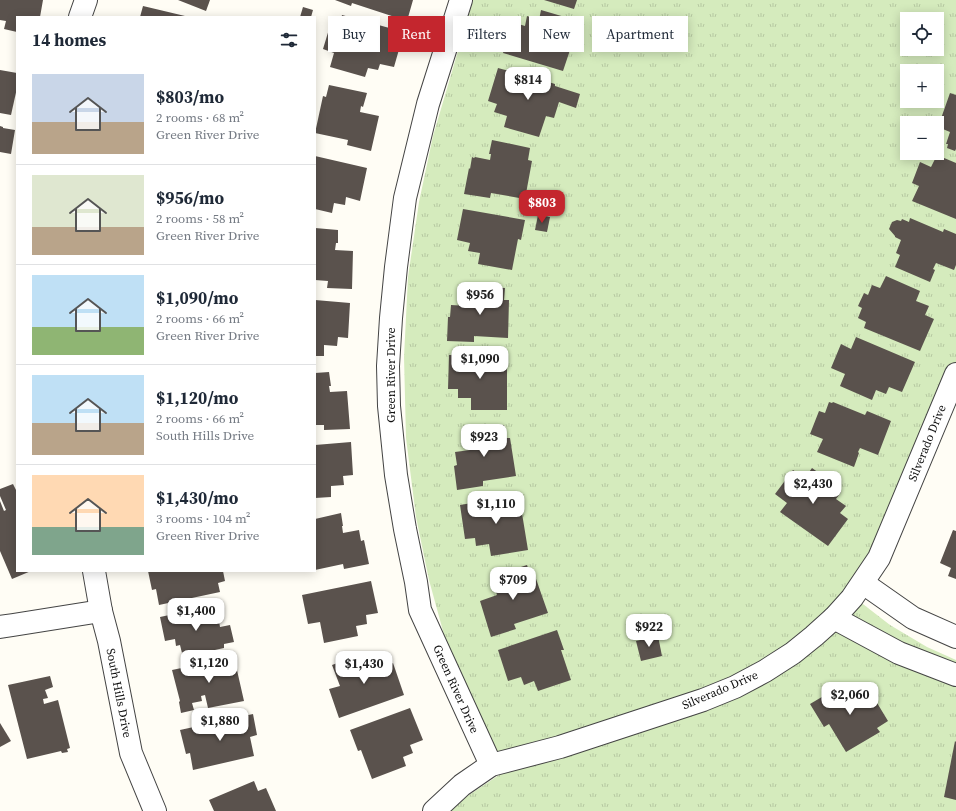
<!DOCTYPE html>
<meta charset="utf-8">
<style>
body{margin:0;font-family:"Source Serif 4",serif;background:#f2f2f3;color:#1f2937;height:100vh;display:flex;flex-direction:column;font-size:15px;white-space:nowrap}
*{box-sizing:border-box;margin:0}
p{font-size:13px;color:#747a83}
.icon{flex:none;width:22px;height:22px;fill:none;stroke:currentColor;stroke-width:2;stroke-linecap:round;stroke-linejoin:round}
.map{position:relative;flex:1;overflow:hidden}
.side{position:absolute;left:16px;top:16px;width:300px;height:556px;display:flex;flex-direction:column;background:#fff;border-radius:0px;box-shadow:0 2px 10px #0003}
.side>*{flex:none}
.hud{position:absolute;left:328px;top:16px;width:380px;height:36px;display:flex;gap:8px}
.controls{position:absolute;left:900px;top:12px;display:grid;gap:8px}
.controls a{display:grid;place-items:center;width:44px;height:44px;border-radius:0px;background:#fff;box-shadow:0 2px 10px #0003;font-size:20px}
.price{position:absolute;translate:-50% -34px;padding:0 9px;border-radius:8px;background:#fff;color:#222;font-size:13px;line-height:26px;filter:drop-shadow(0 1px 2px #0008)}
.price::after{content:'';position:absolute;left:50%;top:24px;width:12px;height:9px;margin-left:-6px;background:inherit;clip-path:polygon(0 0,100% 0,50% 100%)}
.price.current{background:#c4262e;color:#fff}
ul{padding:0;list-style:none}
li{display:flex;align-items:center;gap:12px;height:100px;padding:0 16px}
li+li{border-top:1px solid #e0e1e3}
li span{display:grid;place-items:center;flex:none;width:112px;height:80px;border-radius:0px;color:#555}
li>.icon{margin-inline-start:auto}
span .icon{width:48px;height:48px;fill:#fffc;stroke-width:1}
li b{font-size:17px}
h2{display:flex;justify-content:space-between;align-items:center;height:48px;padding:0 16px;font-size:17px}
.pill{padding:0 14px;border-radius:0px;background:#fff;box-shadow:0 2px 10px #0003;font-size:14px;line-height:36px}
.pill.current{background:#c4262e;color:#fff}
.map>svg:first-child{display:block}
.grass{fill:url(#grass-tufts);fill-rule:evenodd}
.building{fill:#5a524d}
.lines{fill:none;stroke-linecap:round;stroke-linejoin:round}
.minor-casing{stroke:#444;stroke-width:24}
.minor{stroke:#fff;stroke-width:22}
.labels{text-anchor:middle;stroke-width:4;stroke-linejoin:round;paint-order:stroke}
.street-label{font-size:12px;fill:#111;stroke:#fff}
</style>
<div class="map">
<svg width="956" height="811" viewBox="0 0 956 811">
<defs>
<pattern id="grass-tufts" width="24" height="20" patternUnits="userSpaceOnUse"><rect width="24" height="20" fill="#d5ebbd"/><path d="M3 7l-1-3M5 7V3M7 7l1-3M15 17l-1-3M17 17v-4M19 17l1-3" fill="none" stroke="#b6c8a1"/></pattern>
</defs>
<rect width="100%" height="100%" fill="#fffdf5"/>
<!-- grass -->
<path class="grass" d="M 473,0 L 956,0 L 956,404 L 898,541 L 876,578 L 859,601 L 890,625 L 927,647 L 956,660 L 956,811 L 451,811 L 466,797 L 499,775 L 486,747 L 446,642 L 429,580 L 416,517 L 406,438 L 404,357 L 408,277 L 419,202 L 433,136 ZM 907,19 L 937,19 L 937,49 L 907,49 ZM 907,71 L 937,71 L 937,101 L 907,101 ZM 907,123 L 937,123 L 937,153 L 907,153 Z"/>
<!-- building -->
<g class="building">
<polygon points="0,0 43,0 40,17 17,17 17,32 4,29 6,21 0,20"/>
<polygon points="178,0 210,0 206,11"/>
<polygon points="335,0 413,0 407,21 352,3 351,6"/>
<polygon points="544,0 577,0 574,9"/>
<polygon points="143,6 185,16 185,17 140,17"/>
<polygon points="303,7 313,10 311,17 300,17"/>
<polygon points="541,10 575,20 567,48 570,50 563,71 503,53 512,22 525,26 527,16 539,20"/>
<polygon points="342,15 404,32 394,67 380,64 378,70 368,68 365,77 330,67 334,53 323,49 333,16 341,19"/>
<polygon points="498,68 509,71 509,70 555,84 555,86 580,94 576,108 559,102 554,118 546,116 539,137 504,127 507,116 494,112 497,104 488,101"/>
<polygon points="0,70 17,73 17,88 11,115 0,113"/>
<polygon points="329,85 367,93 363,107 361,106 360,112 379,116 371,151 347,145 348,140 315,133 323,96 326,97"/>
<polygon points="950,93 956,95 956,149 955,151 947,148 948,144 946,144 950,132 938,127"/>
<polygon points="0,126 3,127 3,128 15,130 11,154 0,152"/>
<polygon points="492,140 530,148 528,160 532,161 525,199 491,193 490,198 464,194 469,168 470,169 472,157 474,158 475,157 490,160 491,154 489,154"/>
<polygon points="937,155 956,163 956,219 912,201 919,186 912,183 920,162 931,167"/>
<polygon points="315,156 367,168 360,201 346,197 345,205 334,203 332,213 315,209"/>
<polygon points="463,209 525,220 521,240 518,239 512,270 478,264 480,253 468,251 470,243 457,240"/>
<polygon points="538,215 550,217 547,232 535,230"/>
<polygon points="910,218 943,232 944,229 956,234 956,265 954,270 936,263 933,269 935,270 930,282 895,267 900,255 896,253 901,240 895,237 895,236 889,229 892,222 897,220 901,221 902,219 909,222"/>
<polygon points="315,228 338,230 338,243 336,243 335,250 353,251 352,289 327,288 328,281 315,280"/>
<polygon points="886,276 920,291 916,301 929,306 925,315 934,319 920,351 864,328 866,322 858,318 862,308 858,306 864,293 868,295 872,285 880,288"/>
<polygon points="467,286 505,288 504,300 509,300 508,338 474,336 474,342 447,341 448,317 450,317 451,305 468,306 468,299 466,299"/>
<polygon points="315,300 350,303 348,338 338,337 337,346 324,345 324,356 315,356"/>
<polygon points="856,337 915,362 902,392 889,387 886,394 876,390 872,400 840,386 845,374 831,368 841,344 851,349"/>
<polygon points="449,355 507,356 507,410 471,410 471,398 458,398 458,389 448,389"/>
<polygon points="329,372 331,386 329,386 330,392 347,391 350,429 324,430 324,425 315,425 315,373"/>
<polygon points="829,402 832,403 833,402 865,415 867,411 891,421 878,455 860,448 858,452 859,453 854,467 817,452 823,439 810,434 819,411 825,413"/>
<polygon points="504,425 506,438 510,438 516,476 483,481 483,486 457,490 454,466 457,465 455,452 470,450 469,444 467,445 465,431"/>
<polygon points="351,442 353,475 343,476 344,485 331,486 331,497 315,498 315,445"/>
<polygon points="812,468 841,489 840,491 841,492 836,499 846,506 840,513 848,519 828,546 780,512 787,503 775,494 793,470 805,478"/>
<polygon points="13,484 17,492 17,571 31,571 12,579 0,551 0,501 4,511 6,510 0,496 0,489"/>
<polygon points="519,495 528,550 491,556 489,544 476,546 475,538 465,539 460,505"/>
<polygon points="341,513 343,526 342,526 343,533 359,530 361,541 364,540 369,564 344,569 343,564 315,570 315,519"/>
<polygon points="953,530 956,531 956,579 948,576 951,568 940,563"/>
<polygon points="527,565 531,577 535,576 548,613 514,624 516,629 491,637 480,601 497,595 496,590 494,590 490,577"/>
<polygon points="148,571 223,571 225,581 218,583 220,592 159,605 156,589 152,590"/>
<polygon points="371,581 378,613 366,615 367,624 356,626 358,636 324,643 320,622 308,624 302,595"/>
<polygon points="207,607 209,617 218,615 220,627 230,625 234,642 224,644 224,648 183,657 180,645 176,646 175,639 165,641 160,617"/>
<polygon points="557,630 564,650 561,650 571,680 538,691 534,681 524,685 521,677 508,681 498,650"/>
<polygon points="658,636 662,656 641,661 636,641"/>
<polygon points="365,653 369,663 382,658 385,667 393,663 404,695 339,718 329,689 340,686 332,665"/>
<polygon points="234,657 244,701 208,708 205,695 201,696 202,701 192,703 194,710 181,713 179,702 180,701 172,670"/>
<polygon points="50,676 53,687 45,690 48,698 43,699 44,704 58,700 70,748 67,749 68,752 62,753 61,751 27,759 8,685"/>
<polygon points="842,685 851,699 868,688 888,721 877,728 880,732 846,752 829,724 824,727 810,704"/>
<polygon points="410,708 423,740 410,745 413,753 403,757 406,766 372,779 361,750 358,751 350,730"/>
<polygon points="253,714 257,735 250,737 254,756 193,770 190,753 186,754 180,730"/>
<polygon points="0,723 11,741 0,747"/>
<polygon points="955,741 956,742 956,800 944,797"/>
<polygon points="254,781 258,791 266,788 276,811 214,811 209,800"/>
</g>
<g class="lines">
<defs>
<g id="minor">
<polyline points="461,0 428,104 405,198 396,267 391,318 388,366 389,406 396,475 405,529 416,582 420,610 491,765"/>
<polyline points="80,17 86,0"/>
<polyline points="94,571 101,611 109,641 131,753 155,811"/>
<polyline points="863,583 913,618 956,637"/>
<polyline points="834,618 899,653 956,675"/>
<polyline points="0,627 13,625 101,611"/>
<polyline points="434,811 462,785 491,765 560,747 703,700 735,687 765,671 793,653 814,636 834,618 852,598 879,558 956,374"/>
</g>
</defs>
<!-- minor casing -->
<use href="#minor" class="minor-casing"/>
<!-- minor -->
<use href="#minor" class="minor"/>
</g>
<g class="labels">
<!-- street labels -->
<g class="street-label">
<text transform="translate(391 375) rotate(-90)" y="4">Green River Drive</text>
<text transform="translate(927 443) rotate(-68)" y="4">Silverado Drive</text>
<text transform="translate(456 689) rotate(66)" y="4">Green River Drive</text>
<text transform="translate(720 690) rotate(-23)" y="4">Silverado Drive</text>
<text transform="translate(119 693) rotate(79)" y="4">South Hills Drive</text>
</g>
</g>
</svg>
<div class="controls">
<a><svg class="icon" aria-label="locate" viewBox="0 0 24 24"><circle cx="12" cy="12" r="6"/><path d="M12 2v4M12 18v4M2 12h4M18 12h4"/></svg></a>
<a>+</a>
<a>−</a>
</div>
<b class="price" style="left:528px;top:101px">$814</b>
<b class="price current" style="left:542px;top:224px">$803</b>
<b class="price" style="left:480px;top:316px">$956</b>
<b class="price" style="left:480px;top:380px">$1,090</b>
<b class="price" style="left:484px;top:458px">$923</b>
<b class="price" style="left:813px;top:505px">$2,430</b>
<b class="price" style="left:496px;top:525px">$1,110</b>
<b class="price" style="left:513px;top:601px">$709</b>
<b class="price" style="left:196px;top:632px">$1,400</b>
<b class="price" style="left:649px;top:648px">$922</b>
<b class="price" style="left:209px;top:684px">$1,120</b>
<b class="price" style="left:364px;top:685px">$1,430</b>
<b class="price" style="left:850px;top:716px">$2,060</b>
<b class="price" style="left:220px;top:742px">$1,880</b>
<div class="hud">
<a class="pill">Buy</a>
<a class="pill current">Rent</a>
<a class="pill">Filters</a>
<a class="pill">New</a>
<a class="pill">Apartment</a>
</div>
<section class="side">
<h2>14 homes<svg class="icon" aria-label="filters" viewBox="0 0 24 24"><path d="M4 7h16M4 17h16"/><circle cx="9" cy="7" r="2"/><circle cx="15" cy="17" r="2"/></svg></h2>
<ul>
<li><span style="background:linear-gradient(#c9d6e8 60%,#b9a48a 0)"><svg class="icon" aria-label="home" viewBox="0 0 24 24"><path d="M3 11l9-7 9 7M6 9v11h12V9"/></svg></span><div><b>$803/mo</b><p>2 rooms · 68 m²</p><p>Green River Drive</p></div></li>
<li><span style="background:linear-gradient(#dfe7d0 65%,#b9a48a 0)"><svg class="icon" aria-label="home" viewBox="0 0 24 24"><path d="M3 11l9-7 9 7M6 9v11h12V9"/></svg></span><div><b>$956/mo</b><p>2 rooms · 58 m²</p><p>Green River Drive</p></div></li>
<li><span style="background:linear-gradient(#bfe0f5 65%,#8fb573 0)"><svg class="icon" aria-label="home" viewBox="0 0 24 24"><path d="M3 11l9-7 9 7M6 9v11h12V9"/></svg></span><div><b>$1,090/mo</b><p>2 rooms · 66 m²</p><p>Green River Drive</p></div></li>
<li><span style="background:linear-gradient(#bfe0f5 60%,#b9a48a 0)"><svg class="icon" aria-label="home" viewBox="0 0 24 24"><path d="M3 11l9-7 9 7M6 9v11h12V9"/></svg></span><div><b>$1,120/mo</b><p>2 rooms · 66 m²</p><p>South Hills Drive</p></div></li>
<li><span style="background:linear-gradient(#ffd9b3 65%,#7fa58c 0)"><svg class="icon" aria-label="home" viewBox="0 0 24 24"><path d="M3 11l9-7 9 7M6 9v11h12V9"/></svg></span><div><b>$1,430/mo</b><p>3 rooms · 104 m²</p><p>Green River Drive</p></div></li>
</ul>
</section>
</div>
